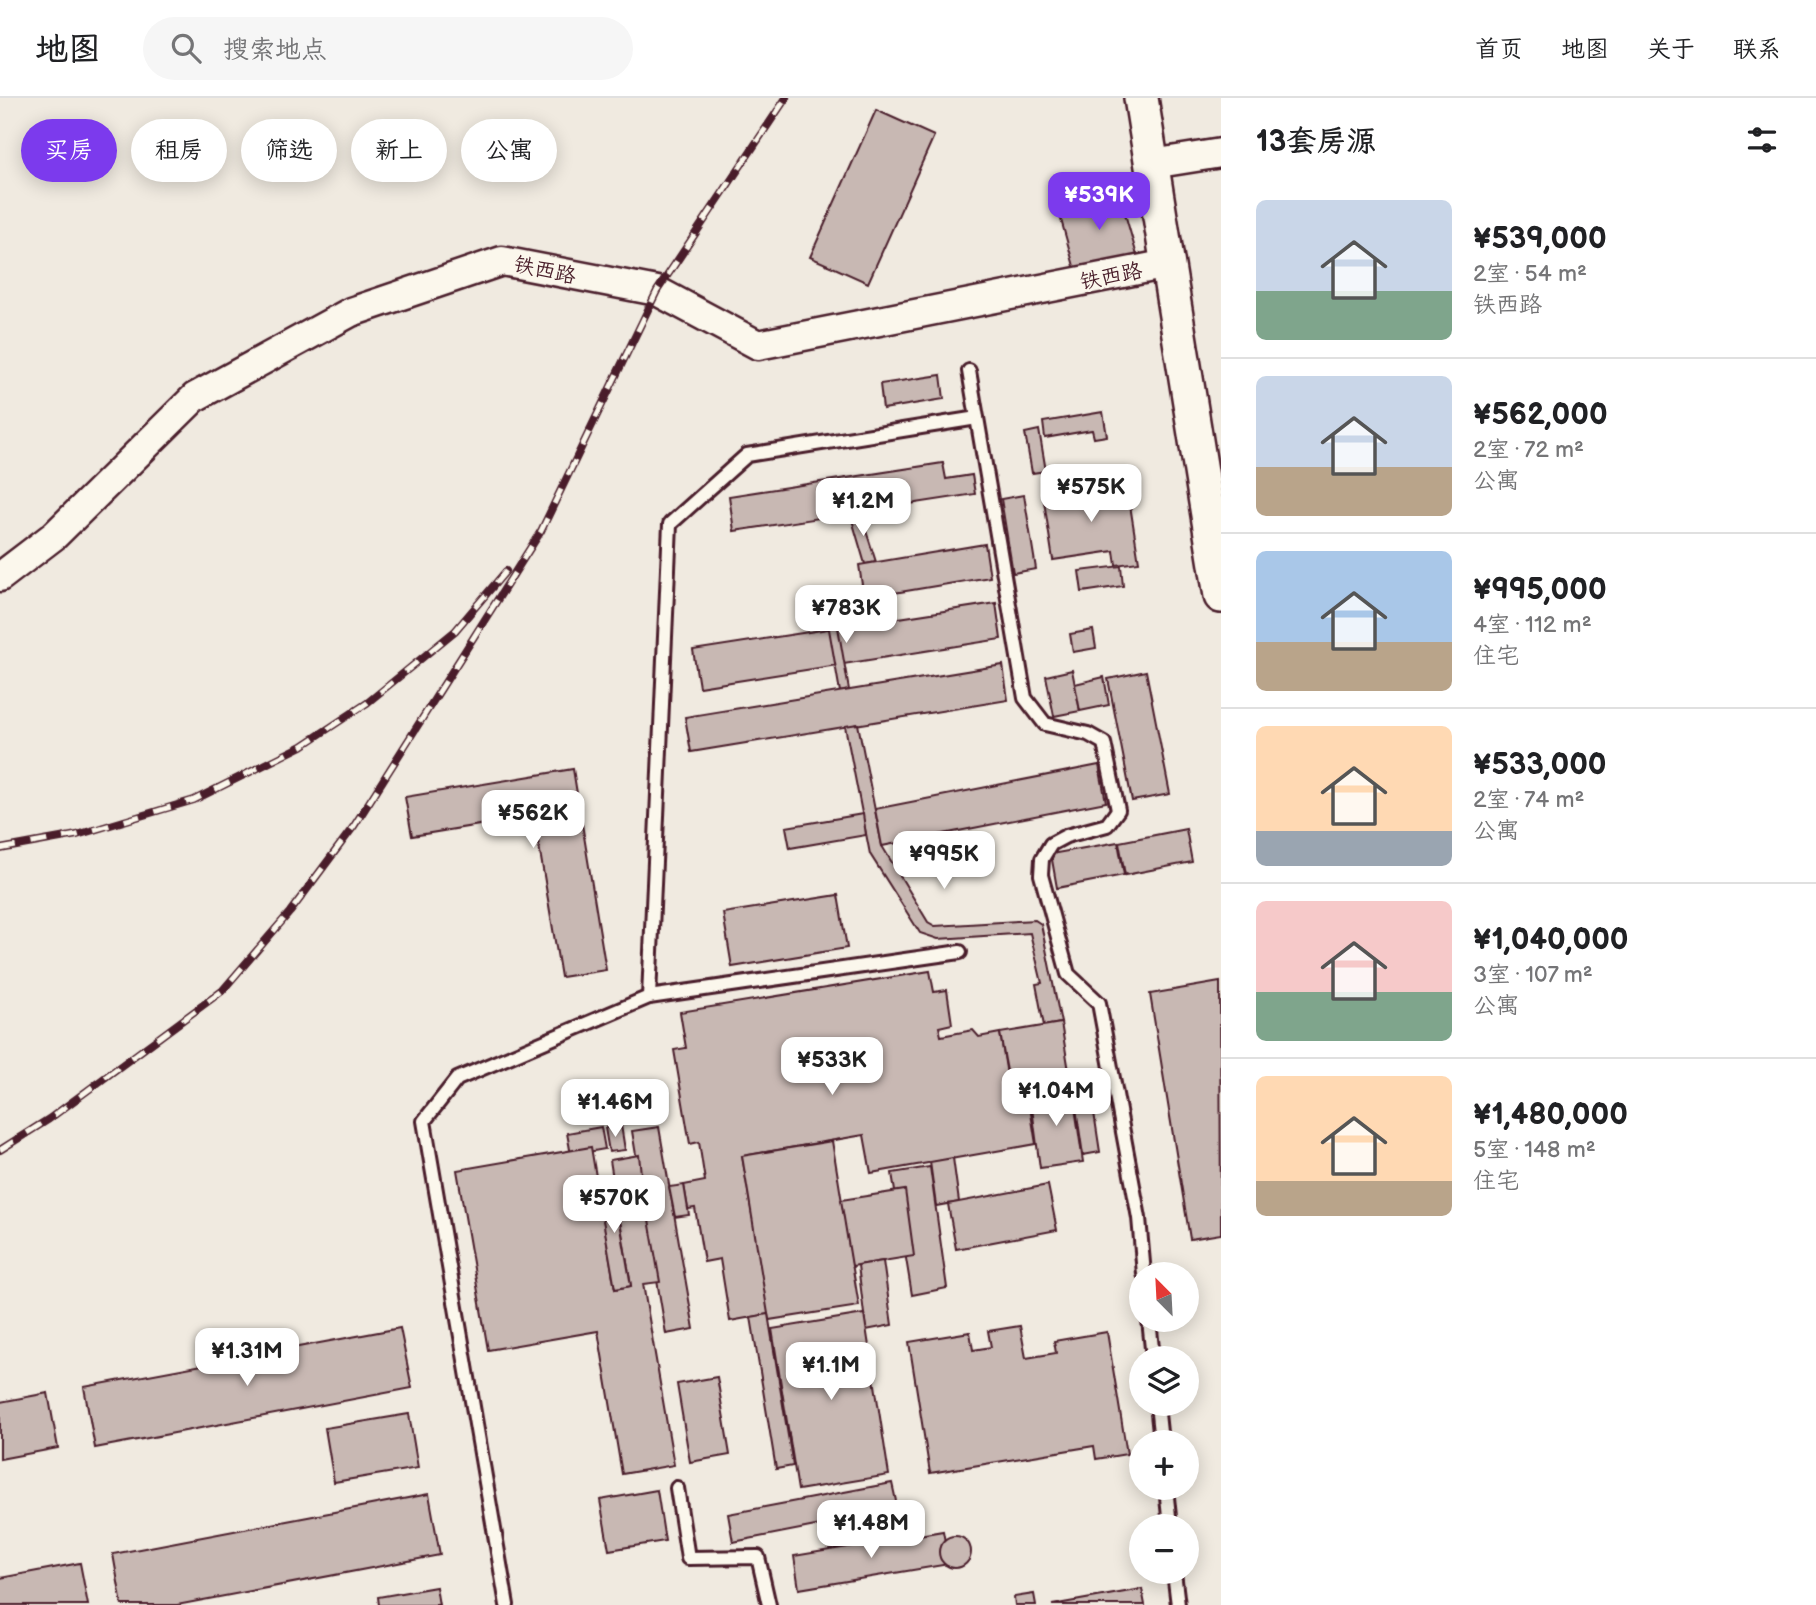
<!DOCTYPE html>
<html lang="zh">
<meta charset="utf-8">
<style>
body{margin:0;font-family:"Balsamiq Sans","LXGW WenKai TC",sans-serif;background:#f6f6f6;color:#202124;height:100vh;display:flex;flex-direction:column;font-size:26px;white-space:nowrap}
*{box-sizing:border-box;margin:0}
p{font-size:23px;color:#757577}
.icon{flex:none;width:38px;height:38px;fill:none;stroke:currentColor;stroke-width:2;stroke-linecap:round;stroke-linejoin:round}
.map{position:relative;flex:1;overflow:hidden}
.details{display:flex;flex-direction:column;background:#fff;width:595px}
.details>*{flex:none}
.top-card{position:absolute;left:21px;top:21px;width:665px;height:63px;display:flex;gap:14px}
.needle{width:46px;rotate:336deg}
.controls{position:absolute;left:1129px;top:1164px;display:grid;gap:14px}
.controls a{display:grid;place-items:center;width:70px;height:70px;border-radius:50%;background:#fff;box-shadow:0 4px 18px #0003;font-size:35px}
.price{position:absolute;translate:-50% -60px;padding:0 16px;border-radius:14px;background:#fff;color:#222;font-size:23px;line-height:46px;filter:drop-shadow(0 2px 4px #0008)}
.price::after{content:'';position:absolute;left:50%;top:42px;width:21px;height:16px;margin-left:-10px;background:inherit;clip-path:polygon(0 0,100% 0,50% 100%)}
.price.active{background:#7c3aed;color:#fff}
ul{padding:0;list-style:none}
li{display:flex;align-items:center;gap:21px;height:175px;padding:0 35px}
li+li{border-top:2px solid #e0e0e0}
li span{display:grid;place-items:center;flex:none;width:196px;height:140px;border-radius:10px;color:#555}
li>.icon{margin-inline-start:auto}
span .icon{width:84px;height:84px;fill:#fffc;stroke-width:1}
li b{font-size:30px}
h2{display:flex;justify-content:space-between;align-items:center;height:84px;padding:0 35px;font-size:30px}
.pill{padding:0 24px;border-radius:32px;background:#fff;box-shadow:0 4px 18px #0003;font-size:24px;line-height:63px}
.pill.active{background:#7c3aed;color:#fff}
header{display:flex;align-items:center;gap:42px;box-sizing:border-box;height:98px;padding:0 35px;background:#fff;border-bottom:2px solid #e0e0e0}
header strong{font-size:33px}
nav{display:flex;gap:38px;margin-inline-start:auto;font-size:24px}
.search{width:490px;height:63px;background:#f6f6f6;display:flex;align-items:center;gap:18px;box-sizing:border-box;padding:0 24px;border-radius:38px;color:#757577;font-size:26px}
main{display:flex;flex:1;min-height:0}
.map>svg:first-child{display:block}
.building{fill:#c8b8b3;stroke:#4a1f2b;stroke-width:2}
.lines{fill:none;stroke-linecap:round;stroke-linejoin:round}
.service-casing{stroke:#4a1f2b;stroke-width:18}
.tertiary-casing{stroke:#4a1f2b;stroke-width:33}
.secondary-casing{stroke:#4a1f2b;stroke-width:38}
.service{stroke:#fbf7ec;stroke-width:12}
.tertiary{stroke:#fbf7ec;stroke-width:28}
.secondary{stroke:#fbf7ec;stroke-width:33}
.rail-casing{stroke:#4a1f2b;stroke-width:8}
.rail{stroke:#fbf7ec;stroke-width:5;stroke-dasharray:16;stroke-linecap:butt}
.labels{text-anchor:middle;stroke-width:5;stroke-linejoin:round;paint-order:stroke}
.street-label{font-size:21px;fill:#4a1f2b;stroke:#fbf7ec}
</style>
<header>
<strong>地图</strong>
<div class="search"><svg class="icon" aria-label="search" viewBox="0 0 24 24"><circle cx="10" cy="10" r="6"/><path d="M15 15l6 6"/></svg>搜索地点</div>
<nav><a>首页</a><a>地图</a><a>关于</a><a>联系</a></nav>
</header>
<main>
<div class="map">
<svg width="1221" height="1507" viewBox="0 0 1221 1507">
<rect width="100%" height="100%" fill="#f0eae0"/>
<filter id="ink" filterUnits="userSpaceOnUse"><feTurbulence type="fractalNoise" baseFrequency=".0143" numOctaves="2"/><feDisplacementMap in="SourceGraphic" scale="14" xChannelSelector="R" yChannelSelector="G"/><feConvolveMatrix kernelMatrix="1 2 1 2 8 2 1 2 1" color-interpolation-filters="sRGB"/></filter>
<g filter="url(#ink)">
<!-- building -->
<g class="building">
<polygon points="876,12 934,38 868,185 810,159"/>
<polygon points="1115,81 1138,161 1077,179 1060,118 1092,108 1086,89"/>
<polygon points="941,277 944,301 883,311 880,286"/>
<polygon points="1103,314 1107,338 1094,340 1092,332 1045,340 1043,324"/>
<polygon points="1039,332 1046,373 1032,375 1025,335"/>
<polygon points="943,365 946,381 972,377 975,396 734,433 729,398"/>
<polygon points="1062,387 1063,397 1127,388 1139,464 1116,467 1114,453 1053,462 1042,390"/>
<polygon points="1024,397 1036,471 1013,475 1001,401"/>
<polygon points="860,414 876,464 865,466 850,415"/>
<polygon points="985,446 990,479 864,500 859,467"/>
<polygon points="1121,468 1123,488 1082,494 1079,473"/>
<polygon points="996,505 1001,541 699,589 693,552"/>
<polygon points="835,512 849,592 840,594 826,514"/>
<polygon points="1093,532 1096,550 1073,554 1070,536"/>
<polygon points="1003,567 1008,602 691,654 685,619"/>
<polygon points="1072,572 1080,613 1054,618 1046,578"/>
<polygon points="1146,573 1170,696 1132,703 1108,581"/>
<polygon points="1104,579 1109,607 1080,613 1075,586"/>
<polygon points="858,626 882,748 928,824 935,828 1035,822 1041,826 1061,925 1044,928 1036,886 1042,885 1030,835 938,841 920,835 870,756 845,628"/>
<polygon points="1099,667 1106,704 882,748 875,711"/>
<polygon points="573,671 606,872 561,879 534,718 412,738 405,699"/>
<polygon points="863,716 866,737 790,750 786,729"/>
<polygon points="1186,731 1192,764 1125,777 1119,744"/>
<polygon points="1118,744 1124,777 1057,790 1051,756"/>
<polygon points="838,797 847,850 732,869 723,815"/>
<polygon points="930,873 934,894 947,892 952,926 939,929 941,938 973,932 979,939 1000,935 1011,1000 1028,997 1036,1046 871,1075 864,1037 742,1058 769,1216 730,1223 720,1161 704,1164 695,1110 688,1111 684,1087 705,1083 699,1044 690,1046 674,952 686,950 680,914"/>
<polygon points="1220,884 1221,1136 1190,1141 1150,896"/>
<polygon points="1061,925 1071,985 1011,995 1000,935"/>
<polygon points="1072,989 1083,1064 1040,1070 1030,995"/>
<polygon points="1093,1008 1100,1054 1083,1057 1076,1010"/>
<polygon points="621,1027 625,1052 609,1054 605,1030"/>
<polygon points="601,1029 605,1051 571,1057 567,1035"/>
<polygon points="659,1029 694,1231 666,1236 632,1033"/>
<polygon points="832,1043 859,1208 769,1222 742,1058"/>
<polygon points="591,1049 615,1191 631,1188 613,1081 641,1076 660,1184 643,1186 674,1367 622,1376 598,1233 488,1252 457,1072"/>
<polygon points="639,1057 641,1076 613,1081 610,1062"/>
<polygon points="953,1060 959,1104 936,1108 930,1064"/>
<polygon points="930,1069 947,1190 912,1197 892,1075"/>
<polygon points="613,1084 631,1188 615,1191 597,1087"/>
<polygon points="684,1087 689,1117 675,1119 669,1089"/>
<polygon points="1048,1087 1057,1132 956,1151 948,1106"/>
<polygon points="905,1092 914,1158 852,1168 841,1102"/>
<polygon points="883,1163 892,1227 866,1232 858,1167"/>
<polygon points="768,1216 793,1368 776,1371 751,1219"/>
<polygon points="864,1216 889,1377 798,1392 772,1231"/>
<polygon points="1020,1228 1026,1260 1056,1255 1054,1243 1107,1234 1127,1356 1096,1361 1094,1348 930,1375 909,1244 970,1234 973,1252 991,1249 988,1233"/>
<polygon points="400,1230 412,1290 95,1350 84,1289"/>
<polygon points="717,1279 730,1357 690,1364 677,1286"/>
<polygon points="48,1295 58,1350 0,1361 0,1304"/>
<polygon points="409,1316 418,1370 334,1384 325,1330"/>
<polygon points="892,1385 898,1412 733,1444 728,1416"/>
<polygon points="657,1392 665,1443 609,1452 600,1402"/>
<polygon points="429,1396 440,1457 177,1507 122,1507 113,1456"/>
<polygon points="943,1433 949,1466 799,1491 794,1458"/>
<circle cx="955" cy="1454" r="16"/>
<polygon points="80,1465 88,1507 0,1507 0,1480"/>
<polygon points="436,1489 439,1507 379,1507 378,1499"/>
<polygon points="1142,1491 1145,1507 1052,1507"/>
<polygon points="1034,1496 1036,1507 1015,1507 1014,1499"/>
</g>
<g class="lines">
<defs>
<g id="service">
<polyline points="969,273 1025,600 1045,626 1088,636 1104,645 1118,712 1107,727 1066,738 1051,746 1042,761 1041,777 1068,876 1099,905 1139,1120 1144,1176"/>
<polyline points="649,899 670,426 747,357 977,320"/>
<polyline points="1149,1222 1153,1260"/>
<polyline points="1157,1306 1161,1344"/>
<polyline points="677,1390 688,1460 758,1459 769,1507"/>
<polyline points="1166,1390 1170,1428"/>
<polyline points="1174,1474 1178,1507"/>
<polyline points="507,1507 424,1023 457,981 649,899 960,854"/>
</g>
<g id="tertiary">
<polyline points="1152,66 1221,55"/>
<polyline points="0,479 55,437 195,299 351,214 502,163 657,193 758,247 1168,166"/>
</g>
<polyline id="secondary" points="1141,0 1221,498"/>
</defs>
<!-- service casing -->
<use href="#service" class="service-casing"/>
<!-- tertiary casing -->
<use href="#tertiary" class="tertiary-casing"/>
<!-- secondary casing -->
<use href="#secondary" class="secondary-casing"/>
<!-- service -->
<use href="#service" class="service"/>
<!-- tertiary -->
<use href="#tertiary" class="tertiary"/>
<!-- secondary -->
<use href="#secondary" class="secondary"/>
<defs>
<g id="rail">
<polyline points="0,751 77,737 194,702 302,648 367,605 455,533 506,473"/>
<polyline points="0,1052 49,1021 222,893 290,814 354,728 541,433 657,193 786,0"/>
</g>
</defs>
<!-- rail casing -->
<use href="#rail" class="rail-casing"/>
<!-- rail -->
<use href="#rail" class="rail"/>
</g>
</g>
<g class="labels">
<!-- street labels -->
<g class="street-label">
<text transform="translate(545 172) rotate(12)" y="7">铁西路</text>
<text transform="translate(1111 178) rotate(-11)" y="7">铁西路</text>
</g>
</g>
</svg>
<div class="controls">
<a><svg class="needle" viewBox="-14 -14 28 28"><path d="M0-13l5 13h-10z" fill="#e53935"/><path d="M0 13l5-13h-10z" fill="#757577"/></svg></a>
<a><svg class="icon" aria-label="layers" viewBox="0 0 24 24"><path d="M12 4l9 5-9 5-9-5zM3 14l9 5 9-5"/></svg></a>
<a>+</a>
<a>−</a>
</div>
<b class="price active" style="left:1099px;top:134px">¥539K</b>
<b class="price" style="left:1091px;top:426px">¥575K</b>
<b class="price" style="left:863px;top:440px">¥1.2M</b>
<b class="price" style="left:846px;top:547px">¥783K</b>
<b class="price" style="left:533px;top:752px">¥562K</b>
<b class="price" style="left:944px;top:793px">¥995K</b>
<b class="price" style="left:832px;top:999px">¥533K</b>
<b class="price" style="left:1056px;top:1030px">¥1.04M</b>
<b class="price" style="left:615px;top:1041px">¥1.46M</b>
<b class="price" style="left:614px;top:1137px">¥570K</b>
<b class="price" style="left:247px;top:1290px">¥1.31M</b>
<b class="price" style="left:831px;top:1304px">¥1.1M</b>
<b class="price" style="left:871px;top:1462px">¥1.48M</b>
<div class="top-card">
<a class="pill active">买房</a>
<a class="pill">租房</a>
<a class="pill">筛选</a>
<a class="pill">新上</a>
<a class="pill">公寓</a>
</div>
</div>
<section class="details">
<h2>13套房源<svg class="icon" aria-label="filters" viewBox="0 0 24 24"><path d="M4 7h16M4 17h16"/><circle cx="9" cy="7" r="2"/><circle cx="15" cy="17" r="2"/></svg></h2>
<ul>
<li><span style="background:linear-gradient(#c9d6e8 65%,#7fa58c 0)"><svg class="icon" aria-label="home" viewBox="0 0 24 24"><path d="M3 11l9-7 9 7M6 9v11h12V9"/></svg></span><div><b>¥539,000</b><p>2室 · 54 m²</p><p>铁西路</p></div></li>
<li><span style="background:linear-gradient(#c9d6e8 65%,#b9a48a 0)"><svg class="icon" aria-label="home" viewBox="0 0 24 24"><path d="M3 11l9-7 9 7M6 9v11h12V9"/></svg></span><div><b>¥562,000</b><p>2室 · 72 m²</p><p>公寓</p></div></li>
<li><span style="background:linear-gradient(#a9c7e8 65%,#b9a48a 0)"><svg class="icon" aria-label="home" viewBox="0 0 24 24"><path d="M3 11l9-7 9 7M6 9v11h12V9"/></svg></span><div><b>¥995,000</b><p>4室 · 112 m²</p><p>住宅</p></div></li>
<li><span style="background:linear-gradient(#ffd9b3 75%,#9aa5b1 0)"><svg class="icon" aria-label="home" viewBox="0 0 24 24"><path d="M3 11l9-7 9 7M6 9v11h12V9"/></svg></span><div><b>¥533,000</b><p>2室 · 74 m²</p><p>公寓</p></div></li>
<li><span style="background:linear-gradient(#f6c9c9 65%,#7fa58c 0)"><svg class="icon" aria-label="home" viewBox="0 0 24 24"><path d="M3 11l9-7 9 7M6 9v11h12V9"/></svg></span><div><b>¥1,040,000</b><p>3室 · 107 m²</p><p>公寓</p></div></li>
<li><span style="background:linear-gradient(#ffd9b3 75%,#b9a48a 0)"><svg class="icon" aria-label="home" viewBox="0 0 24 24"><path d="M3 11l9-7 9 7M6 9v11h12V9"/></svg></span><div><b>¥1,480,000</b><p>5室 · 148 m²</p><p>住宅</p></div></li>
</ul>
</section>
</main>
